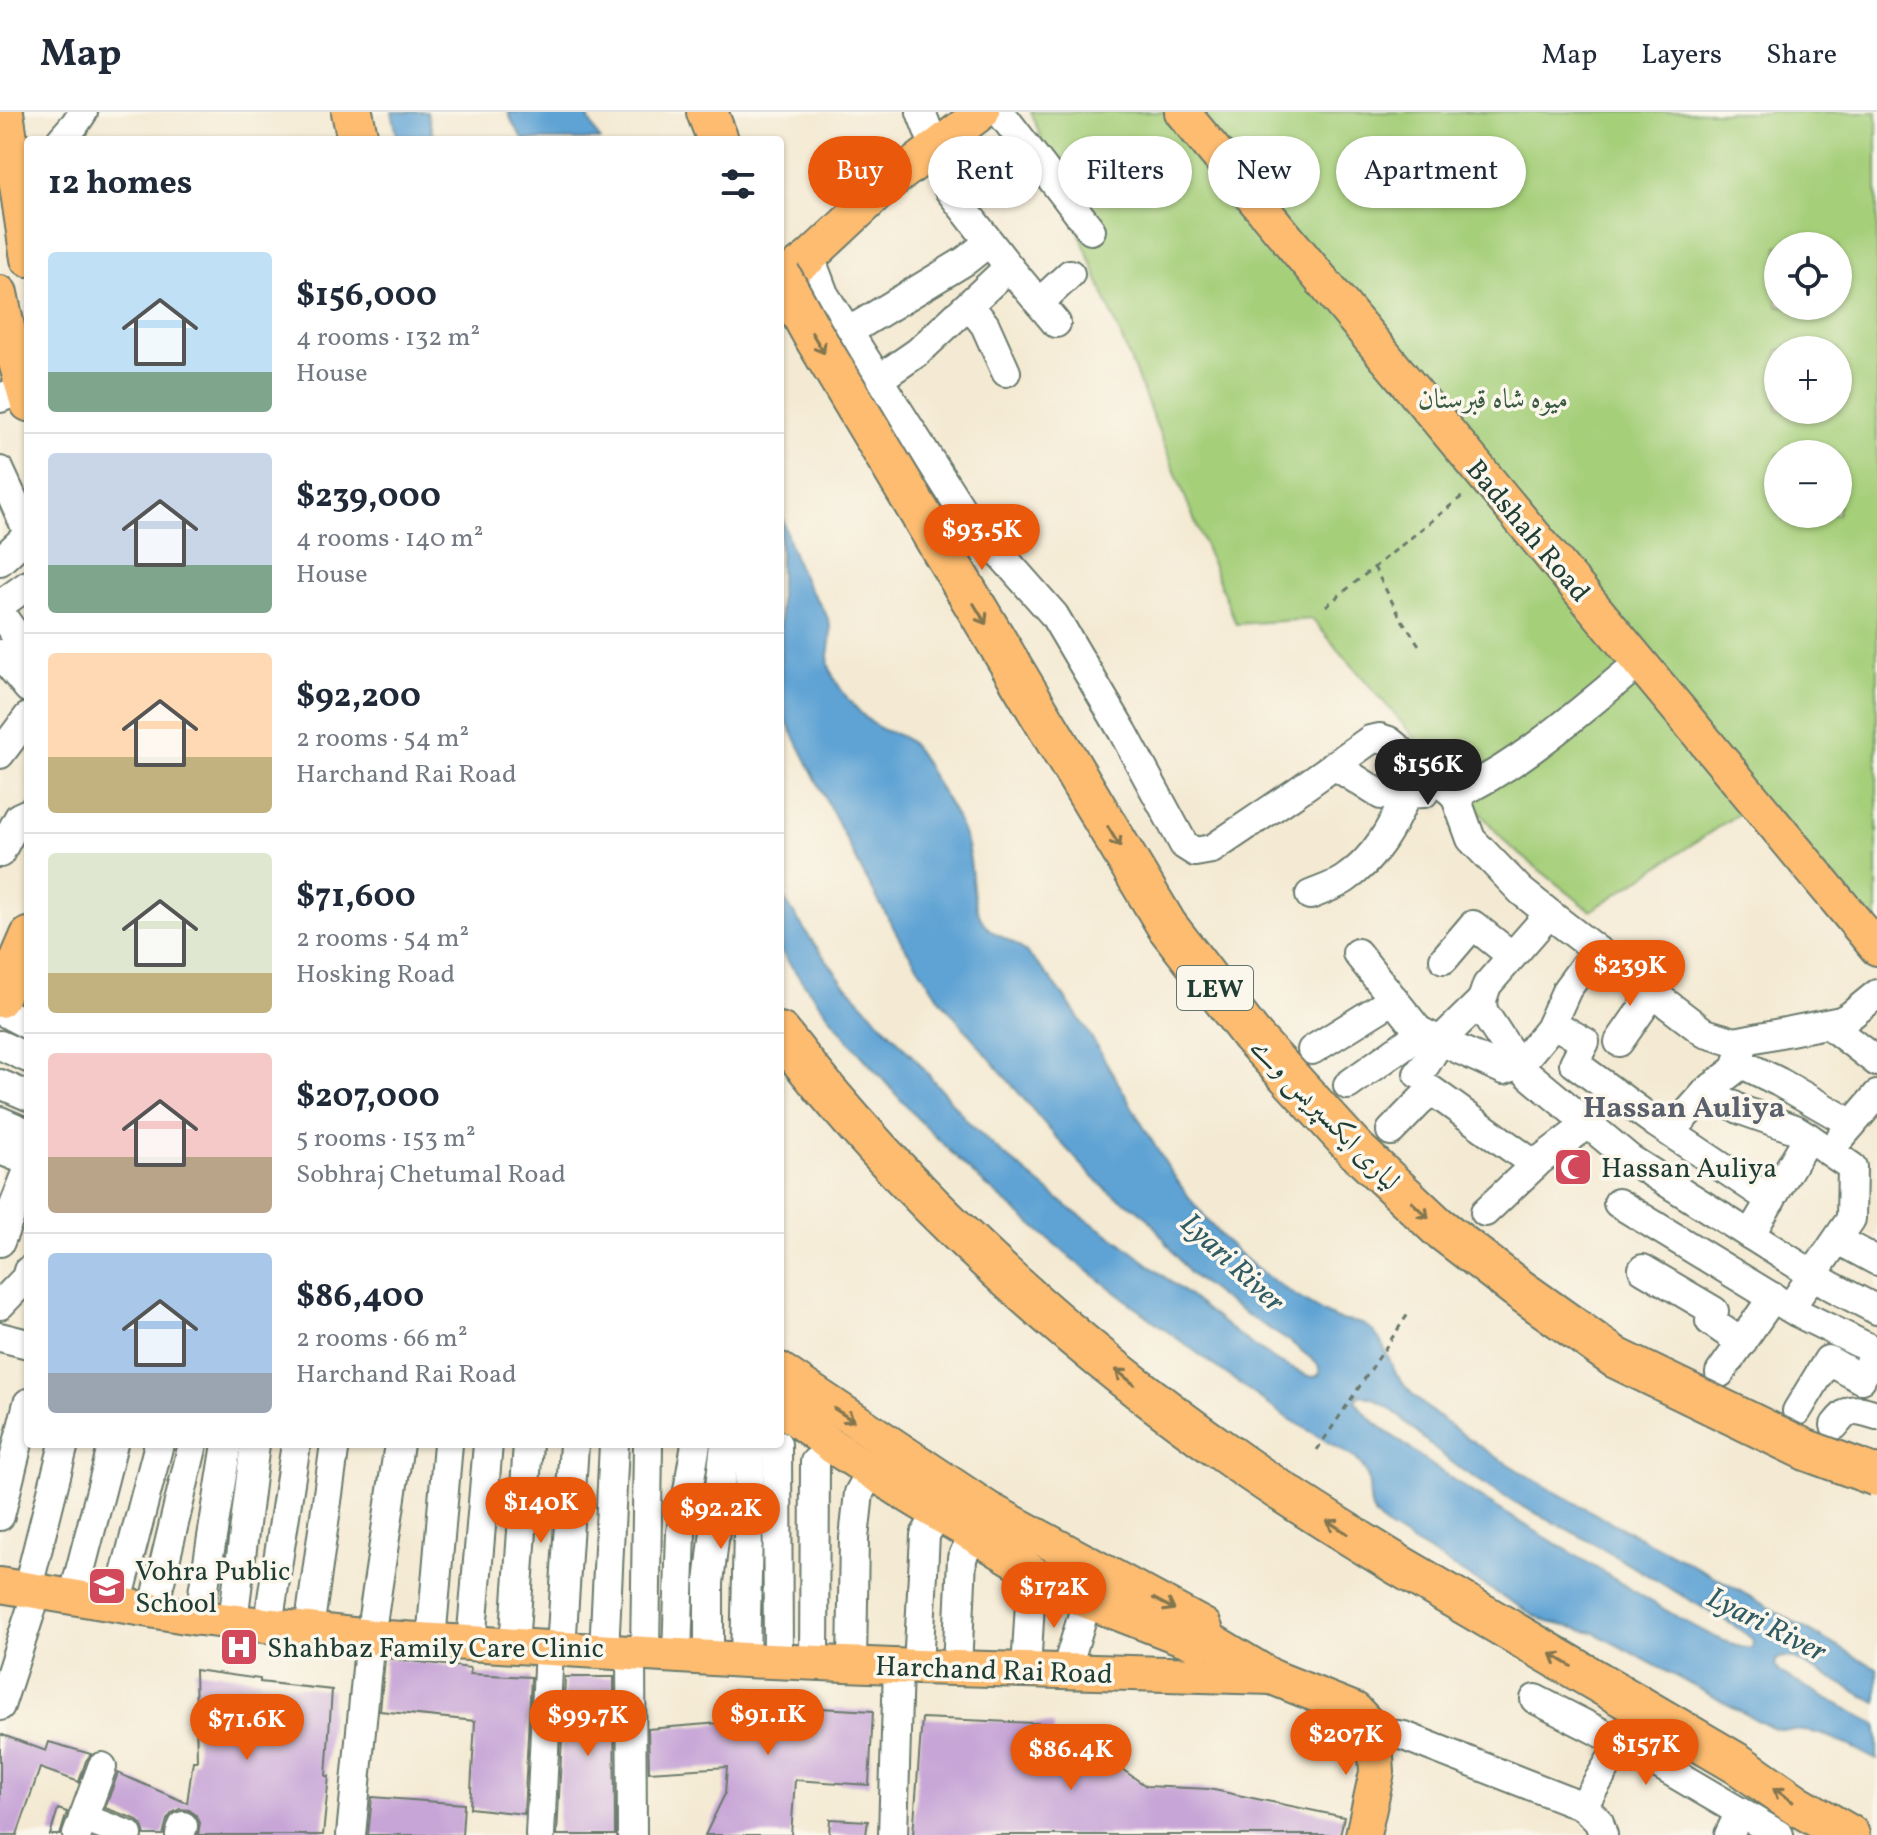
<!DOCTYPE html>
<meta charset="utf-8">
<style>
body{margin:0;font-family:Vollkorn,Amiri,serif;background:#f6f6f7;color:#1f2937;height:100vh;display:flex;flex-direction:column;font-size:30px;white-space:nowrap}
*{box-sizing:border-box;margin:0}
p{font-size:26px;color:#747a83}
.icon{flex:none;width:44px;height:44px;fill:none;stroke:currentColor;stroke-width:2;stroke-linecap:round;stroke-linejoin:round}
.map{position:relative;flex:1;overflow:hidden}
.side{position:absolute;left:24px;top:24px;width:760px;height:1312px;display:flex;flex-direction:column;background:#fff;border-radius:8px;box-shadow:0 2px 6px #0004}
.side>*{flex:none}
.banner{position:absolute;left:808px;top:24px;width:760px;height:72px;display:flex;gap:16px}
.controls{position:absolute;left:1764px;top:120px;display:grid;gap:16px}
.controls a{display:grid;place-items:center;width:88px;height:88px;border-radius:50%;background:#fff;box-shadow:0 2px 6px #0004;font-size:40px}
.price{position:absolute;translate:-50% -68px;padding:0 18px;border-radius:28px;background:#ea580c;color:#fff;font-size:26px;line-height:52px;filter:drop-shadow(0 2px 4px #0008)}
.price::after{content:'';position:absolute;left:50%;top:48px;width:24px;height:18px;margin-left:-12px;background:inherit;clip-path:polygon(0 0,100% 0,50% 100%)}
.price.selected{background:#222;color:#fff}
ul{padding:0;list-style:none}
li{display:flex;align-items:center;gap:24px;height:200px;padding:0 24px}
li+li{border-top:2px solid #e0e1e3}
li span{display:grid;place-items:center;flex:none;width:224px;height:160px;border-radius:8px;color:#555}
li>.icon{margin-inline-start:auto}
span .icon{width:96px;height:96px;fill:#fffc;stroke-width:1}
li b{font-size:34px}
h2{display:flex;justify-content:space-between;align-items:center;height:96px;padding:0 24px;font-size:34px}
.pill{padding:0 28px;border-radius:36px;background:#fff;box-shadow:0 2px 6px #0004;font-size:28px;line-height:72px}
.pill.selected{background:#ea580c;color:#fff}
header{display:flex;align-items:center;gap:48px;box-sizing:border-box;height:112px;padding:0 40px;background:#fff;border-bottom:2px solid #e0e1e3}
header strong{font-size:38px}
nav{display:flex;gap:44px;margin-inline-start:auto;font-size:28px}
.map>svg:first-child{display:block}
.green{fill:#a6cf7a;stroke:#628657;stroke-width:2;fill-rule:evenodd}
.water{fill:#5fa3d4;stroke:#3f7084;stroke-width:2;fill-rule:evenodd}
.building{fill:#c7a5d7}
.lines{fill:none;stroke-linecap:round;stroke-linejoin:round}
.minor-casing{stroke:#6a7a6c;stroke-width:32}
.major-casing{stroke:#6a7a6c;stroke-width:38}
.highway-casing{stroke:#6a7a6c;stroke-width:44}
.path{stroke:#6a7a6c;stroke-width:3;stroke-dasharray:6 6;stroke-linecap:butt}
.minor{stroke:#fff;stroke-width:28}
.major{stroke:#fdbc70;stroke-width:34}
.highway{stroke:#fdbc70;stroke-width:40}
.highway-bridge-casing{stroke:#6a7a6c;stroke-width:44;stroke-linecap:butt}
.highway-bridge{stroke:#fdbc70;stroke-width:40}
.oneway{stroke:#83764f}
.labels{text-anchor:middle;stroke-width:7;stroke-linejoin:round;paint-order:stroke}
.shield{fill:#fbf7ec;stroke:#61756b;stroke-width:2}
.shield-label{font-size:26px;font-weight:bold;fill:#1f3d34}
.park-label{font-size:28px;fill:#3a5a42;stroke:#fbf7ec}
.street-label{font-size:28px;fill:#1f3d34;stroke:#fbf7ec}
.poi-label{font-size:28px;fill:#1f3d34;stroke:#fbf7ec;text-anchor:start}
.neighbourhood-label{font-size:30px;font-weight:bold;fill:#5a616d;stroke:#fbf7ec}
.water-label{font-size:30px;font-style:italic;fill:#325c64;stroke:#fbf7ec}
</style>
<header>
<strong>Map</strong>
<nav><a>Map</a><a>Layers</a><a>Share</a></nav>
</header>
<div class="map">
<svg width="1877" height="1723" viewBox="0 0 1877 1723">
<rect width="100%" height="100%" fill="#fbf7ec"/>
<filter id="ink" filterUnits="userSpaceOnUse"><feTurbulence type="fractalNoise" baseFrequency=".0125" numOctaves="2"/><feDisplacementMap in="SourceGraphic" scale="16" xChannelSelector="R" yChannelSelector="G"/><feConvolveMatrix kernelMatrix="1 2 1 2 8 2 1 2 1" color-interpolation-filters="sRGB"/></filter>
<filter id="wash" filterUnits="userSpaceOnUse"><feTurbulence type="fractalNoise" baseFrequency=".006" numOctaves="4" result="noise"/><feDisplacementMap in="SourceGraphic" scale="32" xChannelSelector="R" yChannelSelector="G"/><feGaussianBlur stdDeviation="1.8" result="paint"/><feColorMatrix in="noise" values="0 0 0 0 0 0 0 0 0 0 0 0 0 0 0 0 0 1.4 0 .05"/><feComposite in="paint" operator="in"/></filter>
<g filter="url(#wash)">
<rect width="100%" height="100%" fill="#f4ead3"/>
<!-- green -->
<path class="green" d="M 1031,0 L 1877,0 L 1877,844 L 1744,698 L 1591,799 L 1507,732 L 1312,507 L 1236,512 ZM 1778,134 L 1838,134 L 1838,194 L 1778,194 ZM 1778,238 L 1838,238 L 1838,298 L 1778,298 ZM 1778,342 L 1838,342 L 1838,402 L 1778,402 Z"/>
<!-- water -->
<g class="water">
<polygon points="392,0 427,0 434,28 398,28"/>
<polygon points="508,0 588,0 589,8 600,28 524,28 514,14"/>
<path d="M 780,398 C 787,422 793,447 805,469 C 812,484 826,496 830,513 C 832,521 830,529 829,537 C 825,555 835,569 845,583 C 855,595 867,610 882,617 C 884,619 895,621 898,623 C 911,628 919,640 926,653 C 941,681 964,711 969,743 C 974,766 970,798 988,816 C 995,823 1008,827 1017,833 C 1030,843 1042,857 1052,869 C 1115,948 1150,1047 1219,1122 C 1251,1156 1293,1184 1334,1206 C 1345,1211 1357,1208 1366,1214 C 1382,1223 1388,1248 1397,1263 C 1409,1282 1428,1297 1445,1310 C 1524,1368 1614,1411 1700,1457 C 1760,1489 1817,1525 1877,1556 L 1877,1591 L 1793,1546 L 1785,1545 L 1777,1547 L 1775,1554 L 1780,1561 L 1789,1566 L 1877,1613 L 1877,1648 C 1857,1638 1834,1624 1811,1620 C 1798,1618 1786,1619 1772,1616 L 1593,1520 L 1548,1510 L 1534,1503 L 1385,1414 C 1382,1411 1378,1408 1375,1404 C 1364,1386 1377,1366 1356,1347 L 1283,1303 L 1167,1219 L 1071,1146 L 973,1062 L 916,1005 L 849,929 L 799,865 L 780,838 L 780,780 L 810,826 L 843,870 L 917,949 L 969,1011 L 996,1036 L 1068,1095 L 1120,1130 L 1237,1222 L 1276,1249 L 1308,1264 L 1314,1265 L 1319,1263 L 1320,1259 L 1318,1253 L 1313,1248 L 1293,1232 L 1224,1188 L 1189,1161 L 1149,1107 L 1134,1095 L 1109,1080 L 1093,1065 L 1055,1024 L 939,886 L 901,829 L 863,761 L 780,596 ZM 1361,1283 L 1373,1286 L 1392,1298 L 1436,1338 L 1462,1358 L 1512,1389 L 1582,1425 L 1741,1518 L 1753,1528 L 1752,1536 C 1725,1540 1609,1463 1580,1446 C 1519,1409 1457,1374 1401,1330 C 1385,1318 1366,1306 1356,1289 L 1358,1285 Z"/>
</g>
<g id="blocks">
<!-- building -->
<g class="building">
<polygon points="385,1546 471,1556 470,1562 531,1565 524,1702 470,1696 475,1609 380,1599"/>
<polygon points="195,1558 260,1567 260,1570 332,1578 326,1664 329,1664 323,1723 198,1723 200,1711 196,1703 189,1698 180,1697 172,1701 167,1708 163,1723 145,1723 142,1713 135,1707 105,1696 118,1661 187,1691 193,1649 197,1649"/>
<polygon points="565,1565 614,1565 615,1723 557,1723"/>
<polygon points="734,1578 803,1586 802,1595 873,1599 869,1673 795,1668 791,1723 705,1723 725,1682 727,1655 649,1660 648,1617 731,1610"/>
<polygon points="922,1606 1054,1612 1053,1632 1098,1643 1119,1655 1146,1674 1209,1677 1344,1705 1340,1723 913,1723"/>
<polygon points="0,1622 46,1639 49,1630 91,1642 86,1649 79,1670 40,1656 17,1723 0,1723"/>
<polygon points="372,1685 464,1692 462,1723 368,1723"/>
<polygon points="58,1697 67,1700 60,1723 50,1723"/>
<polygon points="830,1707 868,1709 866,1723 829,1723"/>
</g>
</g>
</g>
<g filter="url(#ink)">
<use href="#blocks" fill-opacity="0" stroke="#6a7a6c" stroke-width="2"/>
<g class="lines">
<defs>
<g id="minor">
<polyline points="921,0 935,36"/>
<polyline points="1000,0 1091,118"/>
<polyline points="61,28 75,12 83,0"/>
<polyline points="949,78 1009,155 1056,211"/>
<path d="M 810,145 L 824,182 L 963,400 L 1054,503 L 1123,620 L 1184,733 L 1195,740 L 1212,737 L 1298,679 L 1370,628 L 1380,626 L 1389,629 L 1455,683 C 1523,652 1581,598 1639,551"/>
<polyline points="1039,191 1070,162"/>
<polyline points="969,193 985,213 1006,260"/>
<polyline points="848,220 965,149 989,130"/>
<polyline points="879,267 918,240 1009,155"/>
<polyline points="0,286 23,277"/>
<polyline points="0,359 28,420"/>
<polyline points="0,449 28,423"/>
<polyline points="0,493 28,473"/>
<polyline points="0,501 28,540"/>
<polyline points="0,542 28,576"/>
<polyline points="0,642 28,605"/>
<polyline points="1334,653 1381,683 1424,681"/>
<polyline points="1455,683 1471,727 1521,779 1561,811 1705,921 1735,930 1841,909 1850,904 1877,882"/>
<polyline points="0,741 19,705 28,701"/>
<path d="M 1310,783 C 1322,778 1335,774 1345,767 C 1376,746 1392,715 1407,682"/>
<polyline points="1549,802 1487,873 1482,888 1483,899 1508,937 1528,962 1630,1047 1831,1174 1877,1198"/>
<polyline points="1357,841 1419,919 1504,958 1520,952 1549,917 1567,877 1596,838"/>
<polyline points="1444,847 1473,813 1512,844"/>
<polyline points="0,898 28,913"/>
<polyline points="1552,911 1585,930 1574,951 1656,1011 1771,1088"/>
<polyline points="1828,912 1877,950"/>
<polyline points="1619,930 1653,881"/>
<polyline points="0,933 28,946"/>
<polyline points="1312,938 1394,887"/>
<polyline points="1738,950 1779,970 1852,1012"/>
<polyline points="1418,962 1426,952 1440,929 1482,888"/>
<polyline points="0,972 28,984"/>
<polyline points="1348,973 1422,920"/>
<polyline points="1707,979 1741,998 1795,1017 1808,1025"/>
<polyline points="0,1009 28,1021"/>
<polyline points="1391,1019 1431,978 1535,1053"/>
<polyline points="1672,1021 1683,1006 1707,979 1737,956 1743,933"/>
<polyline points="1841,1025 1877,983"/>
<polyline points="0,1038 28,1049"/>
<polyline points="1618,1091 1798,1201 1877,1240"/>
<polyline points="1485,1100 1539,1049 1588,1012"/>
<polyline points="1750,1123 1808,1025 1852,1055 1851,1107 1790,1196"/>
<polyline points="1838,1128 1877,1149"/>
<polyline points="0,1130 28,1058"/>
<polyline points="1643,1157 1714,1199 1710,1209 1742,1231"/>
<polyline points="0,1193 26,1166 28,1159"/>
<polyline points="0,1225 28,1232"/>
<polyline points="1720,1261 1773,1185"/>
<polyline points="1797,1299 1828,1248 1861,1267 1875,1239"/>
<path d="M 1835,1313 C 1850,1293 1855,1297 1877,1303"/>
<polyline points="777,1332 778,1549"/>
<polyline points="0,1404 28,1291"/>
<polyline points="27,1479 64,1332"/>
<polyline points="73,1486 113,1332"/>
<polyline points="117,1493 159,1332"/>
<polyline points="153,1499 193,1332"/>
<polyline points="199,1506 227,1332"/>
<polyline points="233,1509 255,1332"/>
<polyline points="268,1513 296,1332"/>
<polyline points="309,1518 335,1332"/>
<polyline points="431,1529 448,1332"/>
<polyline points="471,1531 488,1332"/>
<polyline points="514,1534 528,1332"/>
<polyline points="561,1537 574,1332"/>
<polyline points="604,1540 614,1332"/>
<polyline points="631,1541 632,1723"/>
<polyline points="645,1542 648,1332"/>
<polyline points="677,1544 681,1420 696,1332"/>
<polyline points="709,1546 709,1471 725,1332"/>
<polyline points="745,1548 750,1332"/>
<polyline points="814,1551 815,1350"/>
<polyline points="852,1552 854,1426 859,1381 871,1359"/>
<polyline points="918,1555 925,1423 938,1401"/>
<polyline points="957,1556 962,1446 973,1423"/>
<polyline points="1026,1558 1030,1491 1041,1467"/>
<polyline points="1066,1559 1087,1489"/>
<polyline points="1535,1587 1631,1636 1779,1723"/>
<polyline points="0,1594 37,1480"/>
<path d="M 1375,1629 C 1386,1624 1392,1621 1404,1624 L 1583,1694 L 1599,1710 L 1603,1723"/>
<polyline points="1583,1694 1621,1631"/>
<polyline points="83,1706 128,1723"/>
<polyline points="77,1723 102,1655"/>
<polyline points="180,1723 183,1714"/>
<polyline points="351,1723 370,1525 399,1332"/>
<polyline points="540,1723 549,1536"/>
<polyline points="893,1723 898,1554"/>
<polyline points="1729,1723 1740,1700"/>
</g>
<g id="major">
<polyline points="6,0 28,147"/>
<polyline points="1182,0 1877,836"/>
<polyline points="780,168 810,145 888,72 982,0"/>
<polyline points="0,181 10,229 28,292"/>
<polyline points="0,888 28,823"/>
<polyline points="780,1258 988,1397 1204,1514 1209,1527 1272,1565 1355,1598 1369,1613 1375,1629 1377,1660 1363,1723"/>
<polyline points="780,1295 832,1334 911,1385 1015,1448 1041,1467 1087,1489 1198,1532 1205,1529"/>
<polyline points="0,1473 192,1505 370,1525 745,1548 918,1555 1272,1565"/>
</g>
<g id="highway">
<polyline points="352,0 358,28"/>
<polyline points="707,0 718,28"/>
<path d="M 780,921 C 904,1082 1065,1229 1231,1345 C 1284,1383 1340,1417 1395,1451 L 1738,1652 L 1797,1693 L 1849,1723"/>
</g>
</defs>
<!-- minor casing -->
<use href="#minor" class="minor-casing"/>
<!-- major casing -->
<use href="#major" class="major-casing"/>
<!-- highway casing -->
<use href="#highway" class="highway-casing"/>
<!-- path -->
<g class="path">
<polyline points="1374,455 1400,505 1421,536"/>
<polyline points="1326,494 1464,383"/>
<polyline points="1317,1338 1408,1202"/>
</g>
<!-- minor -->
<use href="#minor" class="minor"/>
<!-- major -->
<use href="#major" class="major"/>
<!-- highway -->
<use href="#highway" class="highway"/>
<defs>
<polyline id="highway-bridge" points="780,163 812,221 1167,814 1251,923 1355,1037 1437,1114 1516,1175 1616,1246 1806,1338 1877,1364"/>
</defs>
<!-- highway-bridge casing -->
<use href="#highway-bridge" class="highway-bridge-casing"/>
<!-- highway-bridge -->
<use href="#highway-bridge" class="highway-bridge"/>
</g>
<!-- one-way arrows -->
<defs><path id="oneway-shaft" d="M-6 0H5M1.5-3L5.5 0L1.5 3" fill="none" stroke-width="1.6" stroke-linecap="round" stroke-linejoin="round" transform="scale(2)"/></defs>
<g class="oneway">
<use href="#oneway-shaft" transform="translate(818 231) rotate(59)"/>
<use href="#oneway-shaft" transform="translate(980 502) rotate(59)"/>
<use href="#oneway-shaft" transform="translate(1114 725) rotate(59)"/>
<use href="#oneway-shaft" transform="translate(1420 1098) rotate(44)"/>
<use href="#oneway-shaft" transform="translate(1125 1265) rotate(-141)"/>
<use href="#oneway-shaft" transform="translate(844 1303) rotate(33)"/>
<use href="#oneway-shaft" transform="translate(1337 1415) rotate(-148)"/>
<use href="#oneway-shaft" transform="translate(1164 1492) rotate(28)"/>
<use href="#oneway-shaft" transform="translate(1561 1548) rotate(-149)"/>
<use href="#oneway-shaft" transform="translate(1783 1683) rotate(-145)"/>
</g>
</g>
<!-- icons -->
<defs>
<symbol id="mosque-square" viewBox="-11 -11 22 22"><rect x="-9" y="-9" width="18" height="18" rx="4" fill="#d1495b" stroke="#fbf7ec"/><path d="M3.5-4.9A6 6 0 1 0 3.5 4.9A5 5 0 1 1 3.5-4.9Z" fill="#fff"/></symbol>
<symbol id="school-square" viewBox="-11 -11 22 22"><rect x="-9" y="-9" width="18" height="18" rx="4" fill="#d1495b" stroke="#fbf7ec"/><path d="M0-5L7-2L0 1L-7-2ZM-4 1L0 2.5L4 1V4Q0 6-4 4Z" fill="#fff"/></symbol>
<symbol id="hospital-square" viewBox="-11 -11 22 22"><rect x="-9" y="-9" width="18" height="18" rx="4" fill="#d1495b" stroke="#fbf7ec"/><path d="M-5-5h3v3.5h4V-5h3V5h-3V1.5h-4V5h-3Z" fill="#fff"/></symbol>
</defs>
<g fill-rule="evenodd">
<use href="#mosque-square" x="1551" y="1033" width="44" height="44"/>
<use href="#school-square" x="85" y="1452" width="44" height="44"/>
<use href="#hospital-square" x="217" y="1513" width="44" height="44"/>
</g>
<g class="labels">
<!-- shield labels -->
<rect class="shield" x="1177" y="854" width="76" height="44" rx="6"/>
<g class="shield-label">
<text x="1215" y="885">LEW</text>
</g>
<!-- park labels -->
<g class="park-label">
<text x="1493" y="296">میوہ شاہ قبرستان</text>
</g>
<!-- street labels -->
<g class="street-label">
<text transform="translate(1529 418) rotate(50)" y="10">Badshah Road</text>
<text transform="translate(1326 1001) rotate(46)" y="10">لیاری ایکسپریس وے</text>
<text transform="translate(994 1557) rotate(2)" y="10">Harchand Rai Road</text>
</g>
<!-- poi labels -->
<g class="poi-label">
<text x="1601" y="1065">Hassan Auliya</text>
<text x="135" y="1468">Vohra Public<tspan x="135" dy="32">School</tspan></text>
<text x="267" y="1545">Shahbaz Family Care Clinic</text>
</g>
<!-- neighbourhood labels -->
<g class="neighbourhood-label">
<text x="1684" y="1005">Hassan Auliya</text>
</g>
<!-- water labels -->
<g class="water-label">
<text transform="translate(1233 1150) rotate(43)" y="10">Lyari River</text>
<text transform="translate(1767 1512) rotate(27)" y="10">Lyari River</text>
</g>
</g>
</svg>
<div class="controls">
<a><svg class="icon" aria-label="locate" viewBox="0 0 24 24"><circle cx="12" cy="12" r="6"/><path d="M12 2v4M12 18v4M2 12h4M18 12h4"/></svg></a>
<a>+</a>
<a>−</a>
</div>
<b class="price" style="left:982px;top:460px">$93.5K</b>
<b class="price selected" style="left:1428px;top:695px">$156K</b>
<b class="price" style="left:1630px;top:896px">$239K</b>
<b class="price" style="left:541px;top:1433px">$140K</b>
<b class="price" style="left:721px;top:1439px">$92.2K</b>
<b class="price" style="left:1054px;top:1518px">$172K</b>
<b class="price" style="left:768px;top:1645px">$91.1K</b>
<b class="price" style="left:588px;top:1646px">$99.7K</b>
<b class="price" style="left:247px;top:1650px">$71.6K</b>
<b class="price" style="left:1346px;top:1665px">$207K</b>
<b class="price" style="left:1646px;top:1675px">$157K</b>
<b class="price" style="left:1071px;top:1680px">$86.4K</b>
<div class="banner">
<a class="pill selected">Buy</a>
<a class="pill">Rent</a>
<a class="pill">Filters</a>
<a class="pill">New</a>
<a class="pill">Apartment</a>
</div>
<section class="side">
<h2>12 homes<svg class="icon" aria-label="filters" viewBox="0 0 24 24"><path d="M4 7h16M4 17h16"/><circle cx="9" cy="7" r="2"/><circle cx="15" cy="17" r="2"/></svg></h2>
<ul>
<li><span style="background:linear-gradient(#bfe0f5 75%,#7fa58c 0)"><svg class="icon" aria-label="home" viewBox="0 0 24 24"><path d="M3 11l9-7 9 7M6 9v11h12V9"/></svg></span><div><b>$156,000</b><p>4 rooms · 132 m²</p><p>House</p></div></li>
<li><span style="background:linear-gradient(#c9d6e8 70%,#7fa58c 0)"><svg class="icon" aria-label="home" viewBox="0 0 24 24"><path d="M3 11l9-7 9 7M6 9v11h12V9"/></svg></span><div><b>$239,000</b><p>4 rooms · 140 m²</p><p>House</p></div></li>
<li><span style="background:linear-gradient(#ffd9b3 65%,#c2b280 0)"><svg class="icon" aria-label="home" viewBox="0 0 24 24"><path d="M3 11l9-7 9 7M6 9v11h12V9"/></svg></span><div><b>$92,200</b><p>2 rooms · 54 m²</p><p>Harchand Rai Road</p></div></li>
<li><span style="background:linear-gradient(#dfe7d0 75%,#c2b280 0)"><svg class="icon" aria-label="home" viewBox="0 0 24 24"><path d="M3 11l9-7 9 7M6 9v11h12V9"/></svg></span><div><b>$71,600</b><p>2 rooms · 54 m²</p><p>Hosking Road</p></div></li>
<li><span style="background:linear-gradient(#f6c9c9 65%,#b9a48a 0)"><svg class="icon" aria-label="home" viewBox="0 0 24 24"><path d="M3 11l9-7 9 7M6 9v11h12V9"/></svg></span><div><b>$207,000</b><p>5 rooms · 153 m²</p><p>Sobhraj Chetumal Road</p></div></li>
<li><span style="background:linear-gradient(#a9c7e8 75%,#9aa5b1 0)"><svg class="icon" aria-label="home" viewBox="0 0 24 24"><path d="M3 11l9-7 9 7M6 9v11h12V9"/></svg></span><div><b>$86,400</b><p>2 rooms · 66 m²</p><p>Harchand Rai Road</p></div></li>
</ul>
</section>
</div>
